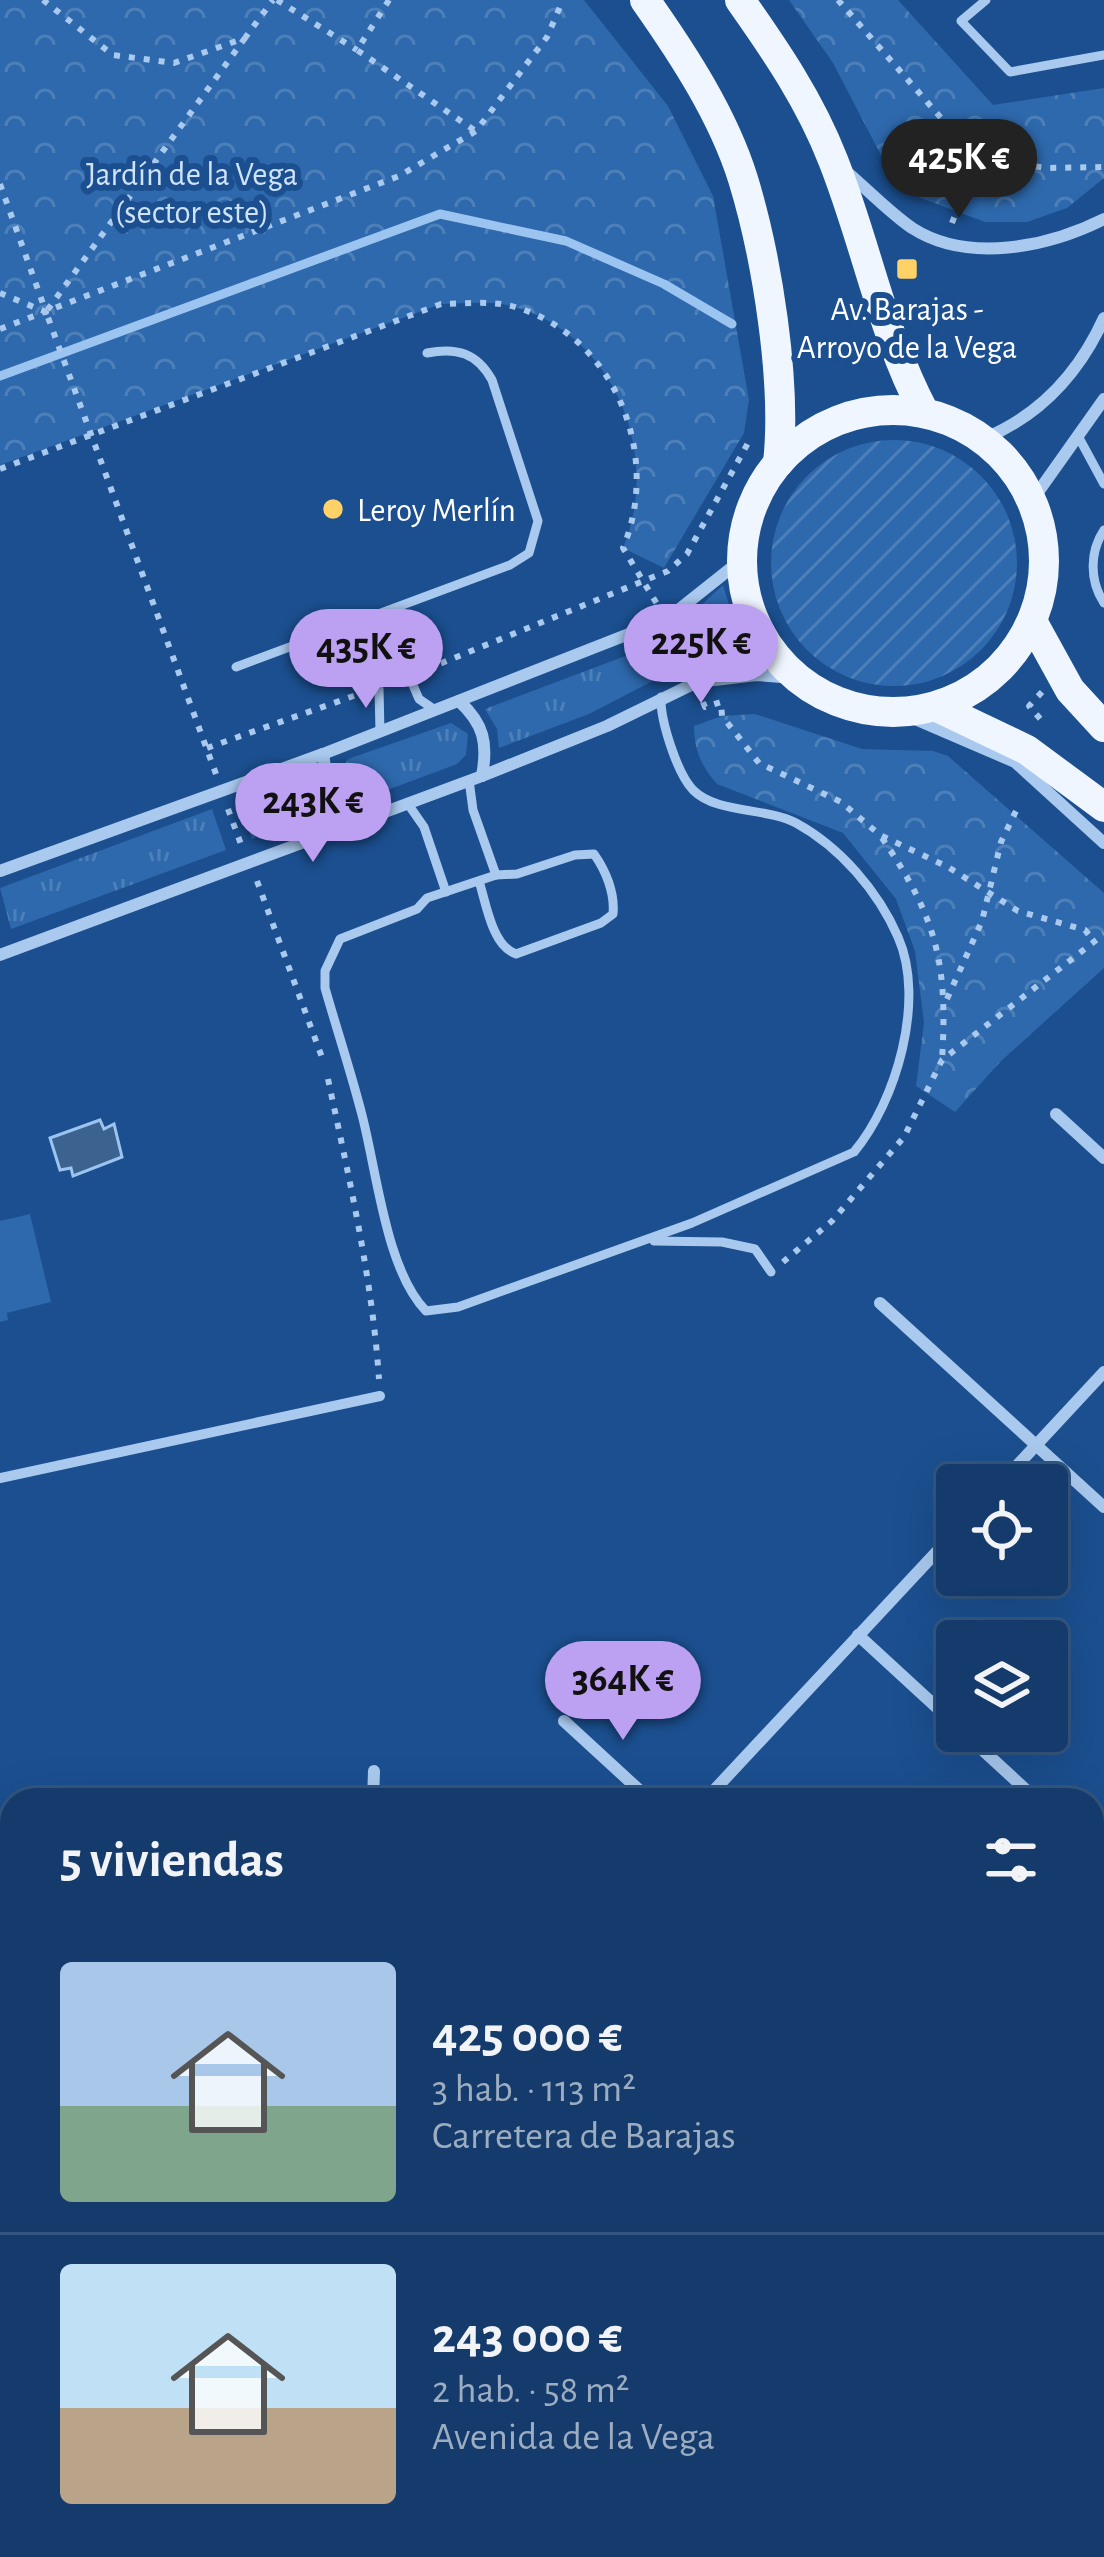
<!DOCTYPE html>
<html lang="es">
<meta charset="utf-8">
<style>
body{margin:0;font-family:"Alegreya Sans",sans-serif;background:#214673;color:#f1f3f6;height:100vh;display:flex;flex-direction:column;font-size:45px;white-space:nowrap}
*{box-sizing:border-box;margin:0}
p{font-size:39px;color:#9dadc1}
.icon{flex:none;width:66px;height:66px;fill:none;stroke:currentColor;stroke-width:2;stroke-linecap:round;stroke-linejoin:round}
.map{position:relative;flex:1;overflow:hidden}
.panel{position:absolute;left:0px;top:1788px;width:1104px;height:771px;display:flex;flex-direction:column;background:#143b6b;border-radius:36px 36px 0 0;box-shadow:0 12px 48px #0002,0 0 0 3px #33557e}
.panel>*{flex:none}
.buttons{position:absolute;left:936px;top:1464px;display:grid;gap:24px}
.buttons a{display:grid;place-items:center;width:132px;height:132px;border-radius:12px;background:#143b6b;box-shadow:0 12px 48px #0002,0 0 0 3px #33557e;font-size:60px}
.price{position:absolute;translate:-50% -102px;padding:0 27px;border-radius:42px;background:#bca0f2;color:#111;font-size:39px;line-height:78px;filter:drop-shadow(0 3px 6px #0008)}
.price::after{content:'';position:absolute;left:50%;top:72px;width:36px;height:27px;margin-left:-18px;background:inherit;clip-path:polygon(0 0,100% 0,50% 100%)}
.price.current{background:#222;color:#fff}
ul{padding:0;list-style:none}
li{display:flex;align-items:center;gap:36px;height:300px;padding:0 60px}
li+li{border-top:3px solid #33557e}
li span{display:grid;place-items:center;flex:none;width:336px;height:240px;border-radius:12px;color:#555}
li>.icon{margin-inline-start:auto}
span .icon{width:144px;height:144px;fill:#fffc;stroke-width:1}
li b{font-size:51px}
h2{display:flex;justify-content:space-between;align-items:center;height:144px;padding:0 60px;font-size:51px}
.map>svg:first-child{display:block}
.grass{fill:url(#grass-tufts)}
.park{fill:url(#park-crowns)}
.garden{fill:url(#garden-furrows)}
.pitch{fill:#2e69ad}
.water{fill:#3c6290;stroke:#9cc4f0;stroke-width:3}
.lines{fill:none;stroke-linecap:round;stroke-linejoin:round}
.stream{stroke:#9cc4f0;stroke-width:9}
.path{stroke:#a9c9ee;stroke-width:6;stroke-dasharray:6 9;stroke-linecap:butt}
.service{stroke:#a9c9ee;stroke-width:9}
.pedestrian{stroke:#a9c9ee;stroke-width:10}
.minor{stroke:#a9c9ee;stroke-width:12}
.primary{stroke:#f0f6ff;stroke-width:30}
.poi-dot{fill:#ffd166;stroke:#1b4f8f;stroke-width:4.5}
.labels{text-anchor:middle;stroke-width:12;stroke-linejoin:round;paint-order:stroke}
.park-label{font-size:33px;fill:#cfe3fa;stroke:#1b4f8f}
.poi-label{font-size:33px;fill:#fff;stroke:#1b4f8f}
</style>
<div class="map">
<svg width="1104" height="2557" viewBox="0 0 1104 2557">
<defs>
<pattern id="grass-tufts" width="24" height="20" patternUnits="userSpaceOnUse" patternTransform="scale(3)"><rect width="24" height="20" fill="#2e69ad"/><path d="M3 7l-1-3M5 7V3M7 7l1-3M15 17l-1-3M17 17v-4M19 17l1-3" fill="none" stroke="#4d80b9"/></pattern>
<pattern id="park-crowns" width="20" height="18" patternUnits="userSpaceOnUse" patternTransform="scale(3)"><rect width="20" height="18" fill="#2e69ad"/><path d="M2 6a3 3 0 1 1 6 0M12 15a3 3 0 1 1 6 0" fill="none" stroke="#4d80b9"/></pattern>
<pattern id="garden-furrows" width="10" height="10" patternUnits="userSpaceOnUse" patternTransform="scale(3)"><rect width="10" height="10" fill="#2e69ad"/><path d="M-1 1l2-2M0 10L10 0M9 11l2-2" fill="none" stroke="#4d80b9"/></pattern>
</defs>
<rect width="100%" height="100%" fill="#1b4f8f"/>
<!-- grass -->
<g class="grass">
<polygon points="723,585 736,627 752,656 699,661 683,622"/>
<polygon points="659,639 674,670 589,714 499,748 497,729 485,709 628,655"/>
<polygon points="451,723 468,734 466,755 457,764 366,798 356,798 341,786 338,774 348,759"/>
<polygon points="310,773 312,794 323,813 252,839 239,800"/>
<polygon points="212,809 226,850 11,929 0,888"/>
</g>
<!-- park -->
<g class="park">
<path d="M 0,0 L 584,0 L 668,106 L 713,196 L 749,400 L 744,433 L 664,568 L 623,548 C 662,455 615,336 515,307 C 492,300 464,304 441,304 L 0,465 Z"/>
<polygon points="789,0 898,0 993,105 1104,88 1104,178 1067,208 1027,222 985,222 910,194 884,161 833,63"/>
<path d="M 755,714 L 862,749 L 933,751 L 948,756 L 1104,893 L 1104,968 L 1001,1061 L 955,1112 L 916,1086 L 924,1023 L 915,951 L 896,899 L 843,833 L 717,784 C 701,766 694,749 694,726 L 722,716 Z"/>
<polygon points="272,2547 675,2547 688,2557 270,2557"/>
</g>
<!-- garden -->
<circle class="garden" cx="894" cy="563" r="123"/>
<!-- pitch -->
<polygon class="pitch" points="30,1214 51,1302 7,1313 8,1320 0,1322 0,1221"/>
<!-- water -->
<polygon class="water" points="100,1120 104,1129 114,1124 122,1157 73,1176 71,1168 60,1170 50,1138"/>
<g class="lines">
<!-- stream -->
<polyline class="stream" points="0,376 440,214 566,241 664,284 732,324"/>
<!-- path -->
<g class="path">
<polyline points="43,0 113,55 174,63 245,38 273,0"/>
<polyline points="277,0 357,50"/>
<polyline points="389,0 357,50 474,130"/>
<polyline points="838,0 977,159 1048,168 1104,167"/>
<polyline points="0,184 46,312 0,293"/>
<polyline points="952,223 977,159"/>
<polyline points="0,329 399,176 476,131 547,37 563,0"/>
<path d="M 0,469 L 441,304 C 464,304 492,300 515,307 C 615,336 662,455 623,548 L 657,604"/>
<polyline points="675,636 687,662"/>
<polyline points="427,669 668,571 687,554 748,443"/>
<polyline points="1042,692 1029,706 1044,723"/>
<polyline points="703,702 705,707 721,702 722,716 759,763 841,802 880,835 948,867 1018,911 1085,930 1094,941"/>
<polyline points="207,748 359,694"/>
<polyline points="216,774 46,312 245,38"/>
<polyline points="228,809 242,847"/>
<path d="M 882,838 C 937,918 948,964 942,1060"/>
<polyline points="257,881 323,1060"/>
<polyline points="947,999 982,921 1001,842 1017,809"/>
<path d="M 328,1079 C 349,1178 372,1277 379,1379"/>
<polyline points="783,1262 832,1221 904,1137 942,1060 1104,934"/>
<polyline points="658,2547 670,2557"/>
<polyline points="306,2557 307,2547"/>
</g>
<!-- service -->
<g class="service">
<polyline points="986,0 961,21 1010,72 1104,55"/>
<polyline points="1078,436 1104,484"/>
<path d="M 1104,530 C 1090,551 1089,580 1104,603"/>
<polyline points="382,614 419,699 435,710"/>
<polyline points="353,625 379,689 380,732"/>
<path d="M 236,667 L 510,565 L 529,553 L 538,521 L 492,380 C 477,353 457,347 427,353"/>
<polyline points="469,780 473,810 496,875"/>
<polyline points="408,804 424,827 446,892"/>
<path d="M 479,881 C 486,903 492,946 516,954 L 601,923 L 613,914 C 615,893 606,871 594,854 L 575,855 L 517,874 L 496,875 L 427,898 L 417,909 L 340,939 L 325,971 L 325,988 C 337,1030 351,1072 362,1115 C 377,1172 386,1270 426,1311 L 458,1307 L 692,1223 L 854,1152 C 896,1102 926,1000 898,937 C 878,891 840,847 796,823 C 765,807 717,814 693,790 C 677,773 660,720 661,697"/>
<polyline points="654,1241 722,1242 755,1249 771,1272"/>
</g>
<!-- pedestrian -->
<polyline class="pedestrian" points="0,1478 380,1396"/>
<!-- minor -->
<g class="minor">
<path d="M 847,172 C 868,190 889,212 912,228 C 968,264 1048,247 1104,219"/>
<path d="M 983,439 C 1039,416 1079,373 1104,318"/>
<polyline points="1031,502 1104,399"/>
<path d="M 459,701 C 484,724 488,743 482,776"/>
<polyline points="901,713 1015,762 1104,843"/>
<polyline points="323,754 329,792 362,823"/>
<polyline points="0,871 323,754 667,619 740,561"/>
<polyline points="0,955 482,776 607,726 697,682 757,675 794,678"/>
<polyline points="1056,1114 1104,1158"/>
<polyline points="880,1303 1104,1507"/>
<polyline points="999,1485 1104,1372"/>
<polyline points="858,1635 957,1726"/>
<polyline points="564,1721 650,1800"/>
<polyline points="962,1731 1037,1800"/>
<polyline points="373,1800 374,1771"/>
<polyline points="705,1800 957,1530"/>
<polyline points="1092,1851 1104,1862"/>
<polyline points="0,1988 12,1989"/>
<polyline points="1092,2170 1104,2157"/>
<polyline points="1092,2210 1104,2221"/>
<polyline points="1074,2547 1085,2557"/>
</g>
<!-- primary -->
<g class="primary">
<path d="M 645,0 C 683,54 723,115 743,179 C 767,257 787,383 778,463"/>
<path d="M 740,0 C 776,51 810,101 833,160 C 866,243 882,333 924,412"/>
<circle cx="893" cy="561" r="151"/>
<polyline points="1032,621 1070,690 1104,727"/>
<polyline points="937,707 1027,750 1104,807"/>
</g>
</g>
<!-- markers -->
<g class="poi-dot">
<rect x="895" y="257" width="24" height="24" rx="6"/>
<circle cx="333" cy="509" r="12"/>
</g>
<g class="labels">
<!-- park labels -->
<g class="park-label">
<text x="192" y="185">Jardín de la Vega<tspan x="192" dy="38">(sector este)</tspan></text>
</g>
<!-- poi labels -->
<g class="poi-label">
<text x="907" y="320">Av. Barajas -<tspan x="907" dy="38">Arroyo de la Vega</tspan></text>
<text x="357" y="521" text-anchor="start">Leroy Merlín</text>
</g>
</g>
</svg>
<div class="buttons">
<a><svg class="icon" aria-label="locate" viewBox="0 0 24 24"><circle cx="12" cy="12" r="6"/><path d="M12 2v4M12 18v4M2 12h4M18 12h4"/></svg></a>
<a><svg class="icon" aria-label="layers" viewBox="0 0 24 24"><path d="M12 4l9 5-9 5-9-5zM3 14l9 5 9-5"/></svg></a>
</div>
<b class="price current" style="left:959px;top:221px">425K €</b>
<b class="price" style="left:701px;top:706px">225K €</b>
<b class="price" style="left:366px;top:711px">435K €</b>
<b class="price" style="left:313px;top:865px">243K €</b>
<b class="price" style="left:623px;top:1743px">364K €</b>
<section class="panel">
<h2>5 viviendas<svg class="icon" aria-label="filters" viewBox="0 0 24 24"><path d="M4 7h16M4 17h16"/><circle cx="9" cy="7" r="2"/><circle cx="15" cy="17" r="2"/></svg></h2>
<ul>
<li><span style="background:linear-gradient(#a9c7e8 60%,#7fa58c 0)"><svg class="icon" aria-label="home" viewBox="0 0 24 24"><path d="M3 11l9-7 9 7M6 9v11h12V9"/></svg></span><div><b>425 000 €</b><p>3 hab. · 113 m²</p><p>Carretera de Barajas</p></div></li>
<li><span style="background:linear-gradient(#bfe0f5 60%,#b9a48a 0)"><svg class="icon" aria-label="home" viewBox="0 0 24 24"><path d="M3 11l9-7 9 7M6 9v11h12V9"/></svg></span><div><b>243 000 €</b><p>2 hab. · 58 m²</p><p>Avenida de la Vega</p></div></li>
</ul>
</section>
</div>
